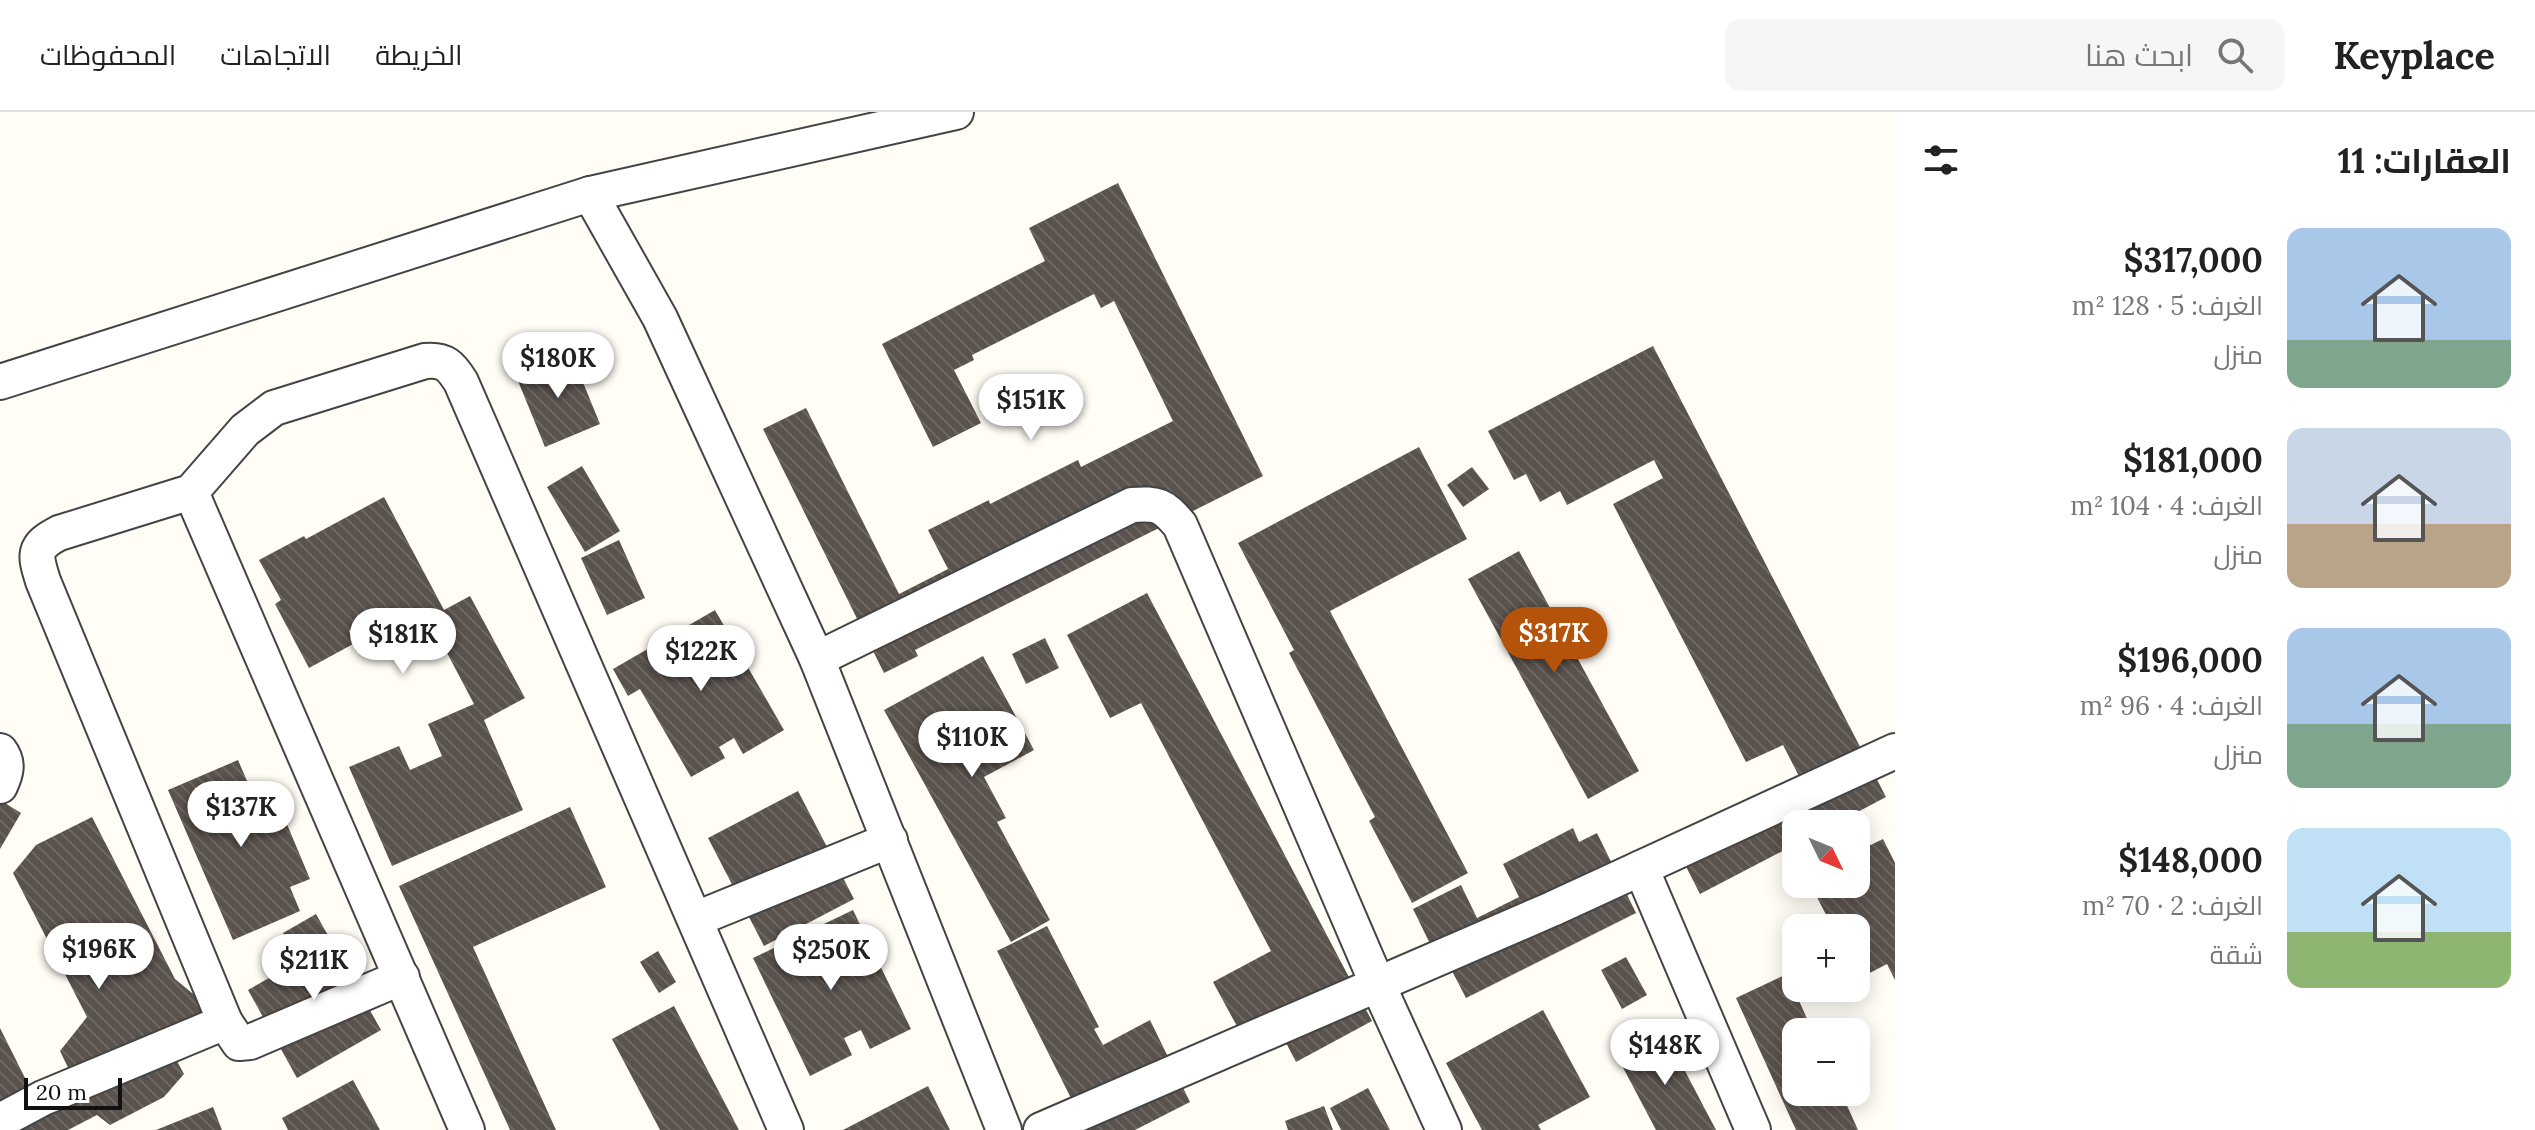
<!DOCTYPE html>
<html lang="ar">
<meta charset="utf-8">
<style>
body{margin:0;font-family:Lora,Cairo,serif;background:#f6f6f6;color:#222;direction:rtl;height:100vh;display:flex;flex-direction:column;font-size:30px;white-space:nowrap}
*{box-sizing:border-box;margin:0}
p{font-size:26px;color:#767676}
.icon{flex:none;width:44px;height:44px;fill:none;stroke:currentColor;stroke-width:2;stroke-linecap:round;stroke-linejoin:round}
.map{position:relative;flex:1;overflow:hidden;direction:ltr}
.drawer{display:flex;flex-direction:column;background:#fff;width:640px}
.drawer>*{flex:none}
.needle{width:52px;rotate:133deg}
.controls{position:absolute;left:1782px;top:698px;display:grid;gap:16px}
.controls a{display:grid;place-items:center;width:88px;height:88px;border-radius:16px;background:#fff;box-shadow:0 4px 20px #0003;font-size:40px}
.scale{position:absolute;left:24px;bottom:20px;width:98px;box-sizing:border-box;padding-left:8px;border:4px solid #111;border-top:0;font-size:22px;line-height:28px;white-space:nowrap;color:#111;-webkit-text-stroke:6px #fff;paint-order:stroke}
.price{position:absolute;translate:-50% -68px;padding:0 18px;border-radius:28px;background:#fff;color:#222;font-size:26px;line-height:52px;filter:drop-shadow(0 2px 4px #0008)}
.price::after{content:'';position:absolute;left:50%;top:48px;width:24px;height:18px;margin-left:-12px;background:inherit;clip-path:polygon(0 0,100% 0,50% 100%)}
.price.selected{background:#b45309;color:#fff}
ul{padding:0;list-style:none}
li{display:flex;align-items:center;gap:24px;height:200px;padding:0 24px}
li span{display:grid;place-items:center;flex:none;width:224px;height:160px;border-radius:16px;color:#555}
li>.icon{margin-inline-start:auto}
span .icon{width:96px;height:96px;fill:#fffc;stroke-width:1}
li b{font-size:34px}
h2{display:flex;justify-content:space-between;align-items:center;height:96px;padding:0 24px;font-size:34px}
header{display:flex;align-items:center;gap:48px;box-sizing:border-box;height:112px;padding:0 40px;background:#fff;border-bottom:2px solid #e0e0e0}
header strong{font-size:38px}
nav{display:flex;gap:44px;margin-inline-start:auto;font-size:28px}
.search{width:560px;height:72px;background:#f6f6f6;display:flex;align-items:center;gap:20px;box-sizing:border-box;padding:0 28px;border-radius:16px;color:#767676;font-size:30px}
main{display:flex;flex:1;min-height:0}
.map>svg:first-child{display:block}
.building{fill:url(#building-back-hatch)}
.lines{fill:none;stroke-linecap:round;stroke-linejoin:round}
.minor-casing{stroke:#444;stroke-width:38}
.minor{stroke:#fff;stroke-width:34}
</style>
<header>
<strong>Keyplace</strong>
<div class="search"><svg class="icon" aria-label="search" viewBox="0 0 24 24"><circle cx="10" cy="10" r="6"/><path d="M15 15l6 6"/></svg>ابحث هنا</div>
<nav><a>الخريطة</a><a>الاتجاهات</a><a>المحفوظات</a></nav>
</header>
<main>
<section class="drawer">
<h2>العقارات: 11<svg class="icon" aria-label="filters" viewBox="0 0 24 24"><path d="M4 7h16M4 17h16"/><circle cx="9" cy="7" r="2"/><circle cx="15" cy="17" r="2"/></svg></h2>
<ul>
<li><span style="background:linear-gradient(#a9c7e8 70%,#7fa58c 0)"><svg class="icon" aria-label="home" viewBox="0 0 24 24"><path d="M3 11l9-7 9 7M6 9v11h12V9"/></svg></span><div><b>$317,000</b><p>الغرف: 5 · 128 m²</p><p>منزل</p></div></li>
<li><span style="background:linear-gradient(#c9d6e8 60%,#b9a48a 0)"><svg class="icon" aria-label="home" viewBox="0 0 24 24"><path d="M3 11l9-7 9 7M6 9v11h12V9"/></svg></span><div><b>$181,000</b><p>الغرف: 4 · 104 m²</p><p>منزل</p></div></li>
<li><span style="background:linear-gradient(#a9c7e8 60%,#7fa58c 0)"><svg class="icon" aria-label="home" viewBox="0 0 24 24"><path d="M3 11l9-7 9 7M6 9v11h12V9"/></svg></span><div><b>$196,000</b><p>الغرف: 4 · 96 m²</p><p>منزل</p></div></li>
<li><span style="background:linear-gradient(#bfe0f5 65%,#8fb573 0)"><svg class="icon" aria-label="home" viewBox="0 0 24 24"><path d="M3 11l9-7 9 7M6 9v11h12V9"/></svg></span><div><b>$148,000</b><p>الغرف: 2 · 70 m²</p><p>شقة</p></div></li>
</ul>
</section>
<div class="map">
<svg width="1895" height="1018" viewBox="0 0 1895 1018">
<defs>
<pattern id="building-back-hatch" width="6" height="6" patternUnits="userSpaceOnUse" patternTransform="scale(2)"><rect width="6" height="6" fill="#5a524d"/><path d="M-1 5l2 2M0 0l6 6M5-1l2 2" fill="none" stroke="#6d6662"/></pattern>
</defs>
<rect width="100%" height="100%" fill="#fffdf5"/>
<!-- building -->
<g class="building">
<polygon points="1118,71 1263,364 915,538 918,544 884,561 763,317 806,296 899,482 948,457 928,418 989,388 990,392 1078,348 1081,355 1173,309 1114,189 1101,196 1094,182 972,243 974,248 954,258 981,311 933,335 882,232 1045,149 1029,116"/>
<polygon points="1653,234 1886,685 1835,712 1796,712 1796,732 1700,782 1676,735 1802,670 1783,633 1746,650 1613,392 1663,366 1654,348 1567,393 1560,379 1540,390 1526,362 1514,368 1488,319"/>
<polygon points="571,241 600,312 545,335 516,264"/>
<polygon points="1419,335 1467,427 1330,499 1468,761 1412,791 1369,709 1375,705 1289,541 1294,538 1238,431"/>
<polygon points="582,354 620,419 585,440 547,375"/>
<polygon points="1472,355 1489,377 1463,395 1447,373"/>
<polygon points="384,385 444,498 470,484 525,586 484,608 523,698 392,754 349,655 399,634 410,658 442,644 428,612 474,592 427,503 392,521 382,501 349,519 355,531 309,556 275,492 281,488 259,448 304,424 306,427"/>
<polygon points="619,428 645,486 607,503 581,446"/>
<polygon points="1519,439 1639,659 1588,687 1468,467"/>
<polygon points="1147,481 1372,909 1296,950 1271,902 1239,918 1213,870 1271,839 1141,591 1110,606 1067,523"/>
<polygon points="715,498 784,618 743,642 734,626 719,635 725,646 691,665 640,577 628,584 613,557"/>
<polygon points="1045,526 1059,556 1026,572 1012,542"/>
<polygon points="983,544 1034,638 984,665 1006,706 997,710 1050,808 1011,830 884,598"/>
<polygon points="238,648 260,699 278,691 310,767 290,775 300,799 233,828 168,678"/>
<polygon points="798,679 854,787 764,834 708,726"/>
<polygon points="0,688 21,701 0,737"/>
<polygon points="570,695 606,775 473,835 556,1018 510,1018 399,774"/>
<polygon points="92,705 175,867 209,895 172,940 184,962 164,985 110,1013 97,1003 68,1018 0,1018 0,916 36,988 74,968 60,939 87,905 13,761 36,733"/>
<polygon points="1573,716 1579,730 1597,721 1636,801 1466,886 1452,859 1487,843 1436,844 1413,797 1461,773 1477,806 1519,785 1503,752"/>
<polygon points="1883,727 1895,751 1895,868 1887,852 1858,867 1856,816 1833,816 1810,772 1856,772 1856,740"/>
<polygon points="853,798 911,917 870,937 861,918 844,926 852,943 810,964 753,846"/>
<polygon points="316,802 381,918 297,966 248,878 299,849 283,821"/>
<polygon points="1047,814 1099,915 1094,917 1103,933 1150,908 1190,990 1135,1018 1087,1018 997,839"/>
<polygon points="658,839 676,870 659,881 640,850"/>
<polygon points="1626,845 1647,883 1622,897 1601,858"/>
<polygon points="1787,862 1813,920 1796,920 1796,980 1841,980 1858,1018 1796,1018 1736,886"/>
<polygon points="674,894 739,1018 660,1018 612,927"/>
<polygon points="1543,898 1590,985 1538,1013 1541,1018 1482,1018 1446,951"/>
<polygon points="1665,921 1716,1018 1656,1018 1618,946"/>
<polygon points="353,968 380,1018 288,1018 282,1006"/>
<polygon points="928,974 950,1018 843,1018"/>
<polygon points="1368,976 1390,1018 1341,1018 1330,996"/>
<polygon points="1324,994 1333,1018 1288,1018 1285,1009"/>
<polygon points="213,995 222,1018 156,1018"/>
</g>
<g class="lines">
<defs>
<g id="minor">
<polyline points="590,82 956,0"/>
<polyline points="0,270 590,82 660,206 817,547 1004,1018"/>
<polyline points="191,380 467,1018"/>
<path d="M 817,547 L 1132,393 C 1158,391 1163,393 1180,413 L 1377,871 L 1444,1018"/>
<path d="M 0,639 C 9,651 6,661 0,674"/>
<polyline points="1641,756 1753,1018"/>
<polyline points="696,807 890,728"/>
<polyline points="225,910 239,931 250,930 402,865"/>
<path d="M 0,1009 L 43,986 L 225,910 L 43,469 C 35,443 32,435 59,421 L 191,380 L 245,318 L 274,296 L 425,249 C 445,247 451,254 461,270 L 786,1018"/>
<polyline points="1041,1018 1552,797 1895,639"/>
</g>
</defs>
<!-- minor casing -->
<use href="#minor" class="minor-casing"/>
<!-- minor -->
<use href="#minor" class="minor"/>
</g>
</svg>
<div class="controls">
<a><svg class="needle" viewBox="-14 -14 28 28"><path d="M0-13l5 13h-10z" fill="#e53935"/><path d="M0 13l5-13h-10z" fill="#767676"/></svg></a>
<a>+</a>
<a>−</a>
</div>
<div class="scale">20 m</div>
<b class="price" style="left:558px;top:288px">$180K</b>
<b class="price" style="left:1031px;top:330px">$151K</b>
<b class="price selected" style="left:1554px;top:563px">$317K</b>
<b class="price" style="left:403px;top:564px">$181K</b>
<b class="price" style="left:701px;top:581px">$122K</b>
<b class="price" style="left:972px;top:667px">$110K</b>
<b class="price" style="left:241px;top:737px">$137K</b>
<b class="price" style="left:99px;top:879px">$196K</b>
<b class="price" style="left:831px;top:880px">$250K</b>
<b class="price" style="left:314px;top:890px">$211K</b>
<b class="price" style="left:1665px;top:975px">$148K</b>
</div>
</main>
